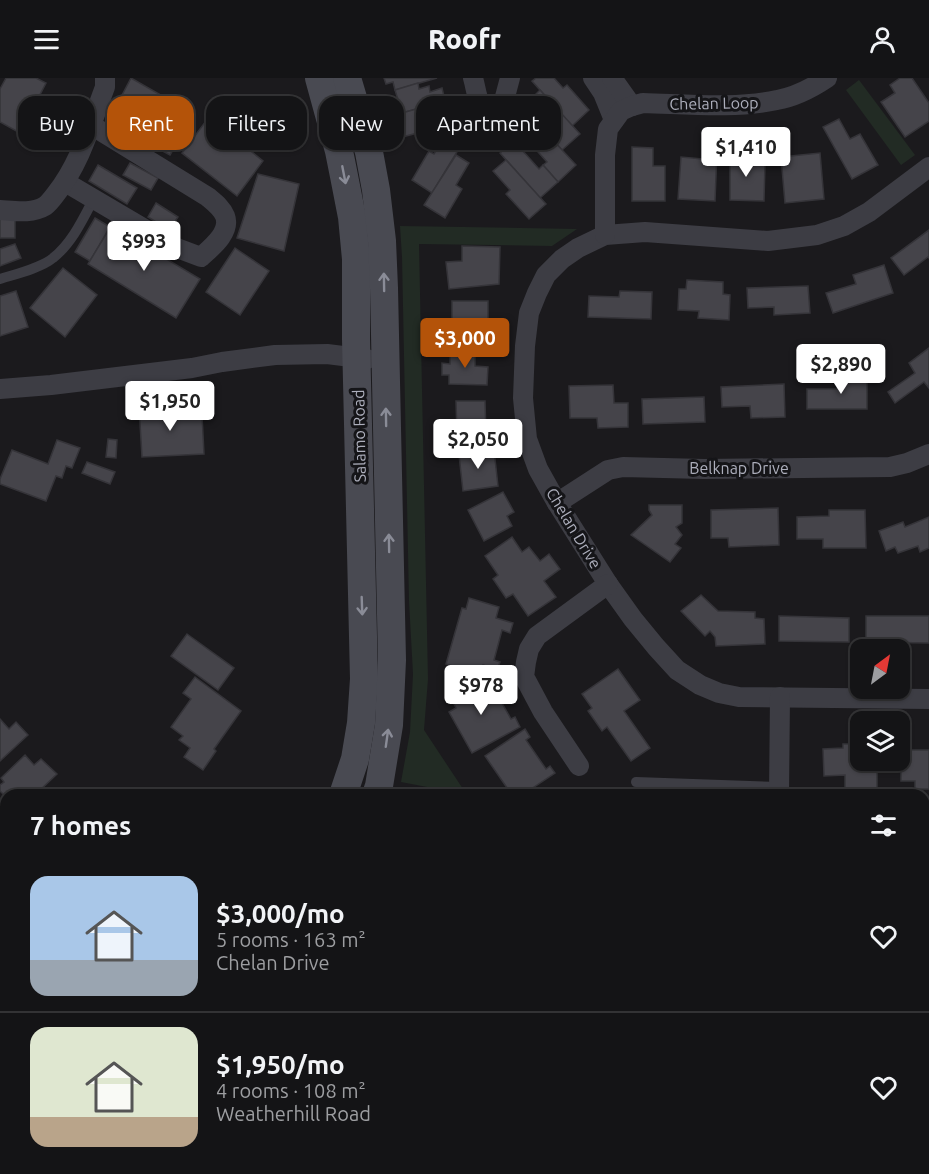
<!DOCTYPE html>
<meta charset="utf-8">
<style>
body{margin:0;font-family:Ubuntu,sans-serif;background:#1d1d1f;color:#f1f3f6;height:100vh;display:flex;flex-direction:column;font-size:22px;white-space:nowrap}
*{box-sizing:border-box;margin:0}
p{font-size:20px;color:#9d9ea1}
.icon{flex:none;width:33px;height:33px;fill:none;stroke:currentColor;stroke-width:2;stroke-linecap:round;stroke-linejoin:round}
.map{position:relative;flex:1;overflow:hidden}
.details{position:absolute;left:0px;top:711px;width:930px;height:386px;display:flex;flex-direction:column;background:#141416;border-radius:18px 18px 0 0;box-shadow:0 2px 4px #0004,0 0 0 2px #333335}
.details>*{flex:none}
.banner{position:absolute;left:18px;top:18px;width:600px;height:54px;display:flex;gap:12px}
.needle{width:39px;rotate:32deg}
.controls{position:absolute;left:850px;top:561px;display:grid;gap:12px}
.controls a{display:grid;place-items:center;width:60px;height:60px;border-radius:12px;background:#141416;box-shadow:0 2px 4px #0004,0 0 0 2px #333335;font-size:30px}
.price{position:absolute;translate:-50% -51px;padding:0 14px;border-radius:6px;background:#fff;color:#222;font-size:20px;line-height:39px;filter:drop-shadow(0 2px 3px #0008)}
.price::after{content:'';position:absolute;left:50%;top:36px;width:18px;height:14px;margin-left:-9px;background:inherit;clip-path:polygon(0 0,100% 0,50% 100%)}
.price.on{background:#b45309;color:#fff}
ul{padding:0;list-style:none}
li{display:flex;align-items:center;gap:18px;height:150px;padding:0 30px}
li+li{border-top:2px solid #333335}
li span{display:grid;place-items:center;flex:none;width:168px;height:120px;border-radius:18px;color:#555}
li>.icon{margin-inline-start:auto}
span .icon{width:72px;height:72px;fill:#fffc;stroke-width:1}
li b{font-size:26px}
h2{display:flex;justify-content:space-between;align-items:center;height:72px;padding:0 30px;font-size:26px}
.chip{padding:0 21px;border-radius:18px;background:#141416;box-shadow:0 2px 4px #0004,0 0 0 2px #333335;font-size:21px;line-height:54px}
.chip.on{background:#b45309;color:#fff}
header{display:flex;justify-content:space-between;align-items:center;height:78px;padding:0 30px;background:#141416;font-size:27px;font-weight:800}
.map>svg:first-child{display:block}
.green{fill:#222b24}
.building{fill:#45444a;stroke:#353439;stroke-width:1.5}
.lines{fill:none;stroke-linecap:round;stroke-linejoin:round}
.service{stroke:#3d3d44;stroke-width:10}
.minor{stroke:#3d3d44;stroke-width:20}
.secondary{stroke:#494a52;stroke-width:28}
.oneway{stroke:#8a8c97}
.labels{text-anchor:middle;stroke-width:6;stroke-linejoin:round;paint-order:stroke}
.street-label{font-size:16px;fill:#adafbc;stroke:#151518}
</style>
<header><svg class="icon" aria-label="menu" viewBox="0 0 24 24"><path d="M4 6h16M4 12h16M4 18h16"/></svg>Roofr<svg class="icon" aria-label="person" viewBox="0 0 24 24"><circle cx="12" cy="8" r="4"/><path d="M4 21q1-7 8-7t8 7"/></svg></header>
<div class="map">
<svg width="929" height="1096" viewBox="0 0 929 1096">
<rect width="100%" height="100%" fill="#1b1a1d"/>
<!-- green -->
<g class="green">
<polygon points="859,2 915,77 901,87 846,12"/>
<polygon points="400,148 577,151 552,168 419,166 428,601 424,652 467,717 453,717 453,714 401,704 410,654 413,596 409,523 402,179"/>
<polygon points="80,1090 130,1090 130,1091 124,1096 75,1096"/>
</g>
<!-- building -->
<g class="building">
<polygon points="6,0 36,0 46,5 20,55 0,44 0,11"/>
<polygon points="131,0 194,36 170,77 108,44"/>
<polygon points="384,0 437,0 395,12 393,4 386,6"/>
<polygon points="536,0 554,0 563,10 567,7 589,32 572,48 532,3"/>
<polygon points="900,0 912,0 929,25 929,43 905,59 881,24 895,15 890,7"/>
<polygon points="418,5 419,11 429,8 430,14 442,10 445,23 402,35 395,12"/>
<polygon points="540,12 580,56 562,72 548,56 552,52 527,25"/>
<polygon points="452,21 456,37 431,44 433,51 402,59 397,43 404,41 402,35"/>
<polygon points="209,39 263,83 237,118 182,75"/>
<polygon points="839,41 850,61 860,56 878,87 852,101 823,49"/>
<polygon points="536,44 576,87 558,104 543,87 547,84 522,56"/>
<polygon points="447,54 463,64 432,115 412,102 429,73 434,76"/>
<polygon points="514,63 539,91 543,87 558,104 540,120 500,75"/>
<polygon points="632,69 653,70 653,88 665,88 665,123 632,123"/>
<polygon points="704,72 717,73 715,123 678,121 681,79 703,81"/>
<polygon points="730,73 749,73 749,85 765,85 764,123 730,122"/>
<polygon points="820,75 824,121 785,125 781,79"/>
<polygon points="456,77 469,85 456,107 462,111 445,140 424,127"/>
<polygon points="506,82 546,126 529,141 506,116 510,112 493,93"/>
<polygon points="130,85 158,100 151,112 123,97"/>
<polygon points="98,87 137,110 127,126 89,103"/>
<polygon points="258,96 299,106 284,173 237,160"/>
<polygon points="156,125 178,139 169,152 148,139"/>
<polygon points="95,140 110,149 90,183 75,174"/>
<rect x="0" y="141" width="15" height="19"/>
<polygon points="111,148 200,201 176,240 88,186"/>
<polygon points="929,152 929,180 928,179 904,197 891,180"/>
<polygon points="15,166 21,180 0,188 0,171"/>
<polygon points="462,168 500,169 499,206 449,211 446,184 462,183"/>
<polygon points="235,170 269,193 240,237 206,214"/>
<polygon points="884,187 893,215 833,235 826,215 856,206 853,197"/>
<polygon points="63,190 97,217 65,259 30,230"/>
<polygon points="687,202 723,204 723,216 730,217 729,242 698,240 699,233 678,232 679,211 686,211"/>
<polygon points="808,208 810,235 774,237 774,229 748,230 747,210"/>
<polygon points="16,213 28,249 0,258 0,218"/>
<polygon points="620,213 652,214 651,241 588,239 589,218 619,219"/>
<polygon points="452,223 488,223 488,253 474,253 474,260 452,261"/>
<polygon points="929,270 929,310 924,304 895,325 888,314 915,295 909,285"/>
<polygon points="450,271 475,271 475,288 488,289 487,307 449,306 449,297 442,297 442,285 450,286"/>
<polygon points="837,298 867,298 867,331 807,331 807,311 837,311"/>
<polygon points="784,306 785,339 751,340 750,328 722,329 721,309"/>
<polygon points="613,307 614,325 628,325 628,349 598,350 597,340 570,340 569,308"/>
<polygon points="704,319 705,344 643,346 642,321"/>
<polygon points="456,323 485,323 486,357 457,358"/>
<polygon points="183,326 184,338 202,337 204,376 142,379 139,328"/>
<polygon points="108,361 117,362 116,380 106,379"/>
<polygon points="57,362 80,370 72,390 66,388 62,400 56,398 46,423 0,406 0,401 12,372 48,386"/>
<polygon points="494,372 498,408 463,413 459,377"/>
<polygon points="87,384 115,394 110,406 82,395"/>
<polygon points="503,414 514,434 507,438 512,448 484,463 468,432"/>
<polygon points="649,427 682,427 682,445 676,449 682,457 675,466 681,470 670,484 631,457 652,437 649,432"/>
<polygon points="778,430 779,467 729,469 728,460 711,460 711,432"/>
<polygon points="829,432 865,432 866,470 823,470 823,461 797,461 797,439 829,438"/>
<polygon points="929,439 929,470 920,474 918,468 898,475 895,469 886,473 879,453 903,444 905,449"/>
<polygon points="512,459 522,474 529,469 540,483 549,476 560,491 544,503 556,519 528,538 513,516 506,520 493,501 498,497 485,478"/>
<polygon points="701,517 718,533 755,534 755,540 764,541 765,566 716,568 715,559 710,553 705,558 681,533"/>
<polygon points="469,520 499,529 496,540 513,545 510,555 502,552 494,582 500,584 497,592 483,587 480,596 446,586 462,530 466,531"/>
<polygon points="779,538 849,540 849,564 779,563"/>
<polygon points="866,538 929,538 929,565 866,564"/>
<polygon points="187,556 234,590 218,612 171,578"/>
<polygon points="618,591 640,622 624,633 650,670 631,683 607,649 602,653 588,633 592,630 582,616"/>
<polygon points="195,599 241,633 214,671 216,673 203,692 184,679 190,670 179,662 183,658 171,649 191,621 183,615"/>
<polygon points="477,603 482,612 496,605 501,614 497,616 511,641 515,639 520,649 472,675 449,634 456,630 450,618"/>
<polygon points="0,641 9,651 16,644 28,657 0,683"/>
<polygon points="525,651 530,659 526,662 546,691 550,688 555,695 522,717 512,717 485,678"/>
<polygon points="843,666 861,666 861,682 877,682 877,710 845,711 845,697 824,698 823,671 843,670"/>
<polygon points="900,672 929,672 929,711 915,711 915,703 901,703 901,691 897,692 897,682 900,682"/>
<polygon points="25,677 34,687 41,681 57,696 37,715 38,717 6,717 6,719 0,713 0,707 4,704 1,700"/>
<polygon points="924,772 929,772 929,810 924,809"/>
<polygon points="0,833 6,840 6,875 0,881"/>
<rect x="924" y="920" width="5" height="39"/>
<polygon points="0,957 6,964 6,996 0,1002"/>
<rect x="924" y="1031" width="5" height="57"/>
<polygon points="193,1090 225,1090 225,1091 205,1096 194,1096"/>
<polygon points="357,1090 404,1090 395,1096 359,1096"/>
<polygon points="431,1090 437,1090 445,1096 427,1096"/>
<polygon points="658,1090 721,1090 729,1095 666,1096"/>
</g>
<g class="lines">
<!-- service -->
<g class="service">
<path d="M 0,201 C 16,196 41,190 53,180 C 72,165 83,141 94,120"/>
<polyline points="636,704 779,709"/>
<polyline points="0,897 6,892"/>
</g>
<!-- minor -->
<g class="minor">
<path d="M 473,0 C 478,17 476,34 498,34 L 502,30 L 510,0"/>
<polyline points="593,0 603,15 614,42"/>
<polyline points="612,0 632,28"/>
<polyline points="929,89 869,134 844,148 817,157 768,163 645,154 605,157 578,170 562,181 546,197 537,215 529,235 525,268 523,320 527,361 538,391 557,425 608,506 633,541 656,569 677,592 700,607 719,615 739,619 929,621"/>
<path d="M 65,104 L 177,170 L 201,179 C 212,169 231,154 225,138 C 222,130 214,124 208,119 L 91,47"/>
<path d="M 0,132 C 15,133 32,136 45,128 C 49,125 52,121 55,117 C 80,86 91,46 105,9 L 105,0"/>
<path d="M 605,157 L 605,77 L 608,51 L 621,33 L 632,28 L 643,25 C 685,26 736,31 777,22 C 795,19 812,10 827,0"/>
<polyline points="0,311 51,307 192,290 222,284 275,277 327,276 367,281"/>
<polyline points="557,425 608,392 623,389 704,391 890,389 907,385 929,376"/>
<polyline points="579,688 543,634 527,604 524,599 526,584 529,571 537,558 608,506"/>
<polyline points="779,717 780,619"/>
<polyline points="0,772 6,778"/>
<polyline points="924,863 929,864"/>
<polyline points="490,1096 490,1090"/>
</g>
<!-- secondary -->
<g class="secondary">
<polyline points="319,0 339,73 344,98 352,139 356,181 356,261 364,601 361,645 355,681 343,717"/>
<polyline points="347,0 369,74 376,112 382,163 384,210 392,582 389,647 379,708 376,717"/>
<polyline points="13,1096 17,1090"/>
<polyline points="50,1096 55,1090"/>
</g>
</g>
<!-- one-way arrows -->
<defs><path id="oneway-shaft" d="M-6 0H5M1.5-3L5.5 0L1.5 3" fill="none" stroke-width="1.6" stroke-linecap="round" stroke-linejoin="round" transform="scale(1.5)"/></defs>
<g class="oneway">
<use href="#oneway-shaft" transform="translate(344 97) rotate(79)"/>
<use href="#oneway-shaft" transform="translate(384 204) rotate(-91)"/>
<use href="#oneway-shaft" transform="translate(386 339) rotate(-91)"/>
<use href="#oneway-shaft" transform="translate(389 465) rotate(-91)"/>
<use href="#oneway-shaft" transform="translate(362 528) rotate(88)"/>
<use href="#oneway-shaft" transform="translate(387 660) rotate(-82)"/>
</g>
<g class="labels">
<!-- street labels -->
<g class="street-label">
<text transform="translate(714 25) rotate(-1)" y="6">Chelan Loop</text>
<text transform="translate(359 358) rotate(-91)" y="6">Salamo Road</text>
<text x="739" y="396">Belknap Drive</text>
<text transform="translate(574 450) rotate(59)" y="6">Chelan Drive</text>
</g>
</g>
</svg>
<div class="controls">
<a><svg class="needle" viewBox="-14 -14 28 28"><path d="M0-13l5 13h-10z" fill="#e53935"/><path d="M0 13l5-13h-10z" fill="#9d9ea1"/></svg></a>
<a><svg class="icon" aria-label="layers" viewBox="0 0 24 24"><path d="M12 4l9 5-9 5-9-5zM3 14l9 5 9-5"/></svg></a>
</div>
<b class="price" style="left:746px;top:100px">$1,410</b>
<b class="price" style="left:144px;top:194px">$993</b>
<b class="price on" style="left:465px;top:291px">$3,000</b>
<b class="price" style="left:841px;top:317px">$2,890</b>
<b class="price" style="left:170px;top:354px">$1,950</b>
<b class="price" style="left:478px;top:392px">$2,050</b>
<b class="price" style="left:481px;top:638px">$978</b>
<div class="banner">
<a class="chip">Buy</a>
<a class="chip on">Rent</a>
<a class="chip">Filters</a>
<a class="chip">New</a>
<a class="chip">Apartment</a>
</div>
<section class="details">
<h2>7 homes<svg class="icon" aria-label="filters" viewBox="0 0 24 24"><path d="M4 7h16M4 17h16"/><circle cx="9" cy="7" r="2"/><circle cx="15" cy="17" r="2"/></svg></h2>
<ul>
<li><span style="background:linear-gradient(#a9c7e8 70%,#9aa5b1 0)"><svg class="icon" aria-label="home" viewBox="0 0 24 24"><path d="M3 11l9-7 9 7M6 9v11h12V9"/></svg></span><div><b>$3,000/mo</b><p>5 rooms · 163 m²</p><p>Chelan Drive</p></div><svg class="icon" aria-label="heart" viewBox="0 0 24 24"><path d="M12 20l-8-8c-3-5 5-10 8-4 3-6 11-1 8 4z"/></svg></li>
<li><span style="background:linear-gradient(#dfe7d0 75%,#b9a48a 0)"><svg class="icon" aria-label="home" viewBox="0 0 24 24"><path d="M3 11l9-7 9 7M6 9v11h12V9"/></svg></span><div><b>$1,950/mo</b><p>4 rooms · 108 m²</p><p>Weatherhill Road</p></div><svg class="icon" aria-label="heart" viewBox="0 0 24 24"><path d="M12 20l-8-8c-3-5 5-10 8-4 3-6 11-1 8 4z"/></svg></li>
</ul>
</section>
</div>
